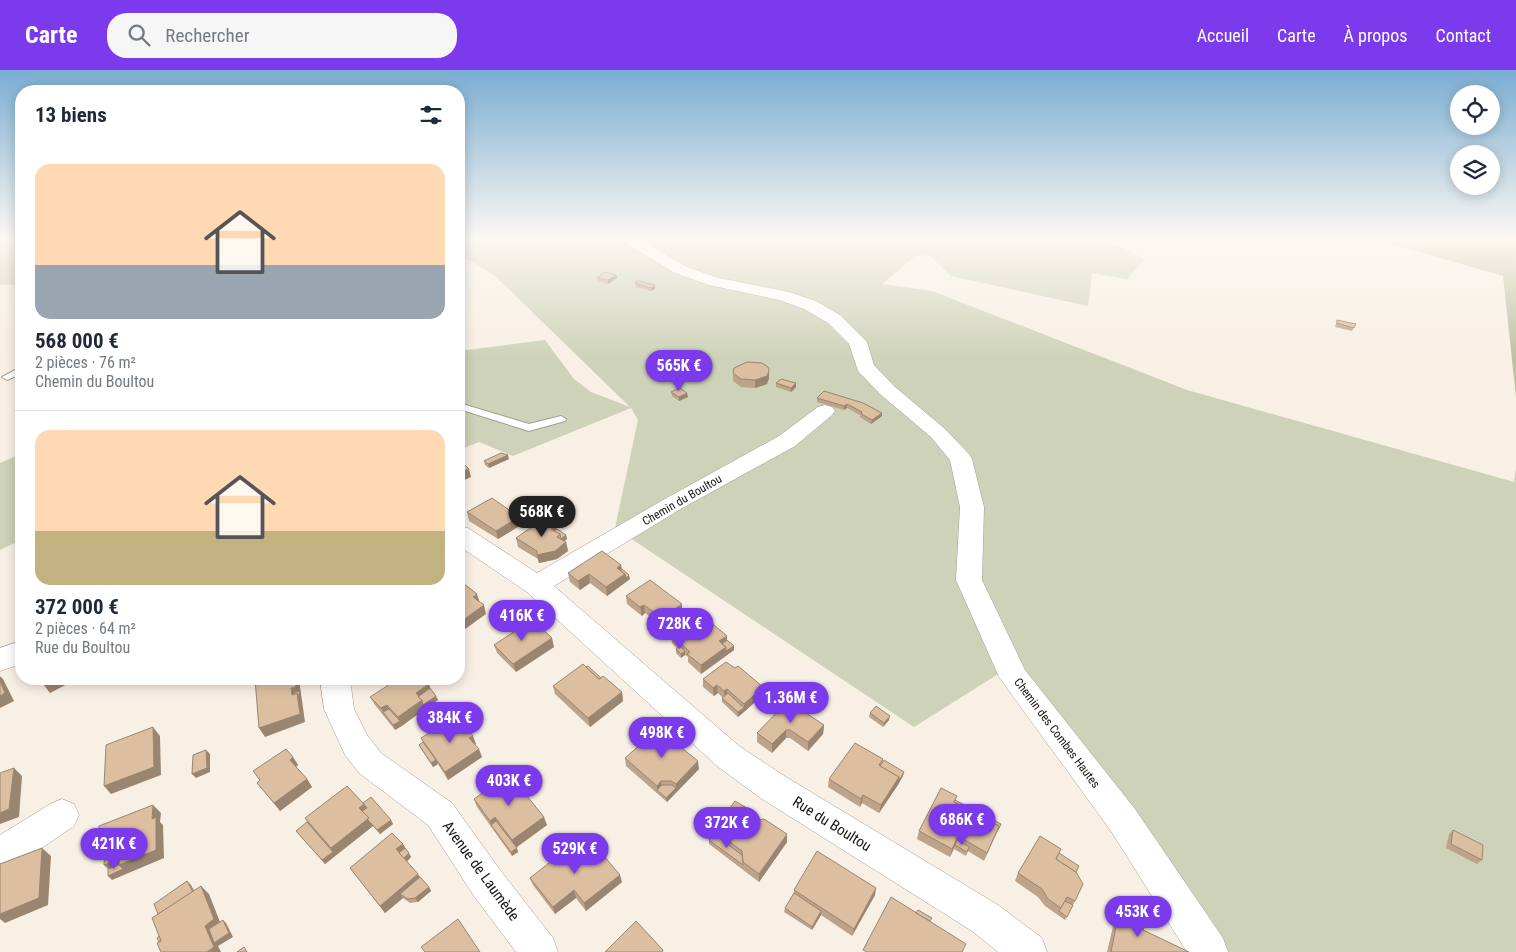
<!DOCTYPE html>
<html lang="fr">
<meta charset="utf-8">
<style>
body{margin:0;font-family:"Roboto Condensed",sans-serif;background:#f6f6f7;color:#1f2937;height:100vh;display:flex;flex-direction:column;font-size:19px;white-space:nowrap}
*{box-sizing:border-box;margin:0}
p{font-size:16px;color:#747a83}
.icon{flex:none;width:28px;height:28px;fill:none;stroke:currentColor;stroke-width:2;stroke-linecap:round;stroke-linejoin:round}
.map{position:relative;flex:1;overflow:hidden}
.sheet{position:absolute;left:15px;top:15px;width:450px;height:600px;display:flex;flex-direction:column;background:#fff;border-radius:20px;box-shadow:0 2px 12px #0003}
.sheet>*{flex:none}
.fabs{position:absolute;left:1450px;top:15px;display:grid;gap:10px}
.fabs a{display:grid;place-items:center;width:50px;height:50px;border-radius:50%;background:#fff;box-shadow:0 2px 12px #0003;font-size:25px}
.price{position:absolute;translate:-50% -42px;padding:0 11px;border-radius:18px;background:#7c3aed;color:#fff;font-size:16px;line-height:32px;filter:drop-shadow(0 1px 2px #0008)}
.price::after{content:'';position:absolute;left:50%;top:30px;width:15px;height:11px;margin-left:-8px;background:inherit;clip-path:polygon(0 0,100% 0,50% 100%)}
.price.on{background:#222;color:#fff}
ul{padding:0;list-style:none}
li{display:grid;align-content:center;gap:10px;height:265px;padding:0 20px}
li+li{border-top:1px solid #e0e1e3}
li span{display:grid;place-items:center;height:155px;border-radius:15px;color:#555}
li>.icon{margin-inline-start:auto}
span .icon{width:90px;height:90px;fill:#fffc;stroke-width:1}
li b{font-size:21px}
h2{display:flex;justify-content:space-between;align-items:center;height:60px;padding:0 20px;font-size:21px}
header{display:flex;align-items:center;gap:30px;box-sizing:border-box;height:70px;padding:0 25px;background:#7c3aed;color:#fff}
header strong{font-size:24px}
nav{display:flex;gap:28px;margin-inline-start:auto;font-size:18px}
.search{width:350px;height:45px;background:#f6f6f7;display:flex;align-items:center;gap:12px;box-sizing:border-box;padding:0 18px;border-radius:20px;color:#747a83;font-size:19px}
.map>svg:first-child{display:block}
.green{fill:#ced2b8}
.forest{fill:#bbc29c}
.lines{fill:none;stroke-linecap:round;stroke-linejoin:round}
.lane-casing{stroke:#a59d94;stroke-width:2}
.street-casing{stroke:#a59d94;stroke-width:1}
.lane{fill:#fff;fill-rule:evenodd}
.street{fill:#fff;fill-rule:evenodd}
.wall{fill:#bda38a}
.shaded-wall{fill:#9a8571}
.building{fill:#dcbea1;stroke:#9a8571}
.labels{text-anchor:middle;stroke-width:4;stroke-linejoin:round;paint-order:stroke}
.street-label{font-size:12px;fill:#191613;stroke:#fff}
.near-street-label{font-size:15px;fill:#191613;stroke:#fff}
</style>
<header>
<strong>Carte</strong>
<div class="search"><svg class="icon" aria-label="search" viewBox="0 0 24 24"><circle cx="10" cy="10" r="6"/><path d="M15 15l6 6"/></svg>Rechercher</div>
<nav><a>Accueil</a><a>Carte</a><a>À propos</a><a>Contact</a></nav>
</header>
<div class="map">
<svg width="1516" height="882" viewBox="0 0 1516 882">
<rect width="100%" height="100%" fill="#f8efe5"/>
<!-- green -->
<g class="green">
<rect x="0" y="167" width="21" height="48"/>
<polygon points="459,167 1086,167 1121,177 1145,189 1127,209 1092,203 1088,236 951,206 929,185 915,186 882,214 932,221 1187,320 1514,412 1516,399 1516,882 1220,882 1003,601 914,657 615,458 638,350 631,338 513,386 479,372 459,380 459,281 545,270 574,309 591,322 630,337 494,205 468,189 459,190"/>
<polygon points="21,384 21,470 0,480 0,393"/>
</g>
<!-- forest -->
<polygon class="forest" points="1367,167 1516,167 1516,327 1503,206"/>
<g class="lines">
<defs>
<g id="lane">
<polygon points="21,297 21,304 7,310 2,307"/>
<polygon points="459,333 529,354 561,346 566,349 565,351 529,361 459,339"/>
</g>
<g id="street">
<polygon points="619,167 636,167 687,197 719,208 789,222 816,231 840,245 867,272 874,295 894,316 945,359 969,384 972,389 984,437 982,510 1025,600 1135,739 1223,868 1228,882 1187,882 1111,761 999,607 956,510 960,437 950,390 931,367 880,324 858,301 849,274 828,253 804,239 779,230 709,215 675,203 621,170"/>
<polygon points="825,335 832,337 835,341 832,345 795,376 679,440 554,516 739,676 786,707 998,835 1042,868 1047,882 998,882 972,861 762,729 717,696 527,522 459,476 459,456 468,458 537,503 663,430 779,366 818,337"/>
<polygon points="21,571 21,594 0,601 0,578"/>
<polygon points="320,609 350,609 354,639 367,665 381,683 452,733 500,800 553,868 558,882 516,882 474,826 428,755 359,703 345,685 324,639"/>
<polygon points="62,729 74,734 79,745 74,756 27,788 0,799 0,765 50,734"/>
</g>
</defs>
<!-- lane casing -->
<use href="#lane" class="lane-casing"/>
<!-- street casing -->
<use href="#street" class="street-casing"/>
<!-- lane -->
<use href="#lane" class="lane"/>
<!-- street -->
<use href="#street" class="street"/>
</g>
<!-- wall -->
<g class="wall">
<polygon points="616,205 617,208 608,214 598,211 597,208"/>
<polygon points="635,213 655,219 651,221 636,217"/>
<polygon points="1337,250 1356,254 1352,261 1335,257"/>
<polygon points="769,301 769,308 767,314 755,318 741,317 733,311 733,303"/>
<polygon points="776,313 796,317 791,322 776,317"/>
<polygon points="671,322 688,327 679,331 672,326"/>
<polygon points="817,328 882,343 882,346 871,354 863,349 860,347 860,345 847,338 844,340 817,332"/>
<polygon points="509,389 489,398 485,395 484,391"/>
<polygon points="467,442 519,447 521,455 498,469 469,451"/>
<polygon points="556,455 557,459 566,465 567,469 564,471 566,472 568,481 557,489 539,493 538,489 518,477 516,468"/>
<polygon points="621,495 622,499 630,509 607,526 590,513 580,520 570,512 568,503"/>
<polygon points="626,526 682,542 663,557 645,543 642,546 627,534"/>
<polygon points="533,558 554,577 516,602 497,583 494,575"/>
<polygon points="671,564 727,570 734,576 734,580 701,604 688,592 688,587 685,585 681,588 676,583 676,579 677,578 672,573"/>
<polygon points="601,608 622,622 623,631 590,657 555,624 553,616"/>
<polygon points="703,609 763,625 738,647 722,632 722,627 718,623 714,626 703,617"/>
<polygon points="430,618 436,626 438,630 395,660 375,635 370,627"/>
<polygon points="870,643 889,650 883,657 869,647"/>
<polygon points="824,655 823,664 808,681 790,668 786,668 772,683 757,672 757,663"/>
<polygon points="421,668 476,674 475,675 482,687 448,710 438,694 433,697 421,679 419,675 423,672"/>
<polygon points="293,687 298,695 296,697 307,709 312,717 280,741 257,713 260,710 253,701"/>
<polygon points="625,688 699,699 667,732 626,696"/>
<polygon points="883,689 882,693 903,706 879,743 862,733 860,737 828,717 829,709"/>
<polygon points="474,729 547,755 516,778 518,782 512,786 477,737"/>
<polygon points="955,730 1001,754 984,791 968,781 966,786 954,779 950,787 917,769 919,761"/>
<polygon points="363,733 391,750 393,754 380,764 373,756 325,794 296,761 307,752 305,748"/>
<polygon points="756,750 787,772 759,812 709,774 709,770 714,764 714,760"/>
<polygon points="1453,760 1482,790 1477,794 1446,778 1449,764"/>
<polygon points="403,774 411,787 407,792 429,817 431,821 418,832 410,833 403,828 385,843 350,798"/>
<polygon points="579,774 622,812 586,841 576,828 555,844 533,815 530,808"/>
<polygon points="1059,783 1076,802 1075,831 1065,850 1045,836 1038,827 1015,811 1018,803"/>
<polygon points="794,820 875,825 852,866 821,845 812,860 784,842 785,838 794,823"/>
<polygon points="1119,841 1143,860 1189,882 1107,882 1115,848"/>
</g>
<!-- shaded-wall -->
<g class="shaded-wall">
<polygon points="616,205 617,208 608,214 608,210"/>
<polygon points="655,215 655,219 651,221 651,218"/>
<polygon points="769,301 769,308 767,314 755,318 755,310"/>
<polygon points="796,313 796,317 791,322 791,318"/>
<polygon points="687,323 688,327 679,331 679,327"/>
<polygon points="847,334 847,338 844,340 844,336"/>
<polygon points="882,343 882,346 871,354 872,350"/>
<polygon points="508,385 509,389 489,398 488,394"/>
<polygon points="469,399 471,407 460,412 459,408 459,403"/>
<polygon points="519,447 521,455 498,469 496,461"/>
<polygon points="556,455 557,464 551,459"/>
<polygon points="566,465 567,469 562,473 561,469"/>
<polygon points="566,472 568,481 557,489 539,493 537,485"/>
<polygon points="621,495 622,504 617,498"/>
<polygon points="589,504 590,513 580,520 578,511"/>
<polygon points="625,504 629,505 630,509 607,526 606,517"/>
<polygon points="477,524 480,533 473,527"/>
<polygon points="682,534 682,542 663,557 662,548"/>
<polygon points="484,535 486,544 461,562 459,556 459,553"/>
<polygon points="644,535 645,543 642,546 640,537"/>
<polygon points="727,566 727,574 719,576 719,571"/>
<polygon points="552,568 554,577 516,602 513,594"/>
<polygon points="734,576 734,580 701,604 701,595 726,577"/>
<polygon points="685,581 685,585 681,588 681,584"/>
<polygon points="0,606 3,609 14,631 0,638"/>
<polygon points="53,609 77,609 50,623 43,614"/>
<polygon points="295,609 299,609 305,652 265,667 259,658 292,625 291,618"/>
<polygon points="429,614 432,622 420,631 416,623"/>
<polygon points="717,615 718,623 714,626 713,618"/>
<polygon points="763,617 763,625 744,642 744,634"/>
<polygon points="727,619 728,628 725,630 724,621"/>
<polygon points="622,622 623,631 590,657 588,648"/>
<polygon points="436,626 438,630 425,639 423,635"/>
<polygon points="422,630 425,639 402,656 398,647"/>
<polygon points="387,635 391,643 383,642 381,638"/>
<polygon points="744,638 744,642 738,647 738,642"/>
<polygon points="890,646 889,650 883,657 884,653"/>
<polygon points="400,651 402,656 395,660 393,655"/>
<polygon points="824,655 823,664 808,681 808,672"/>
<polygon points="153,657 160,666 161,705 111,724 104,716"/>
<polygon points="786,660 786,668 772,683 772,674"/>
<polygon points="473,666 476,674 473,677 469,668"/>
<polygon points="479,679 482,687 448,710 445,702"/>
<polygon points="206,680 210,684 210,702 196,708 192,704"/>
<polygon points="293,687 298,695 295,698 290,690"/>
<polygon points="436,690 438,694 433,697 431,693"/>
<polygon points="698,691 699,699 667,732 666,728 676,718 676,714"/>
<polygon points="14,698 22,706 19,747 0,754 0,743"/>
<polygon points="904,702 903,706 898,715 879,743 881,735 899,707"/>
<polygon points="307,709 312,717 280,741 274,733"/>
<polygon points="661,711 662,719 657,720 657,716"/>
<polygon points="863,725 862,733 860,737 861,729"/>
<polygon points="364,734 369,742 362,742 359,738"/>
<polygon points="153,735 161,743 160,752 163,755 164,788 112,810 108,806 112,803 104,795 152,749"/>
<polygon points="495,747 498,755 491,755 490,751"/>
<polygon points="544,747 547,755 515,778 512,770"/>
<polygon points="369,748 373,756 325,794 322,790 333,782 331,778"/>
<polygon points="391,750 393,754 380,764 377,760"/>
<polygon points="787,764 787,772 759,812 759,804"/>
<polygon points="958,766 956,774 955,775 950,787 952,779"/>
<polygon points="105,770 113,778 113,785 106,788 102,784 108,781 109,779 106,780 98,772"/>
<polygon points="403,774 407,782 398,783 396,779"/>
<polygon points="42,778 51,786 48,835 5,853 0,849 0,844"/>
<polygon points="517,778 518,782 512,786 511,782"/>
<polygon points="409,783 411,787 405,793 403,789"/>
<polygon points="418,804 422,811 400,824 403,828 385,843 380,836"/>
<polygon points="620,805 622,812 586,841 584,833"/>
<polygon points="187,811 191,815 197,826 193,822"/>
<polygon points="201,816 209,824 222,857 223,850 226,853 233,867 218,876 221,882 207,882"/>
<polygon points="429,817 431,821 418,832 415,828"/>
<polygon points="876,818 875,825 852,866 854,859"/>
<polygon points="574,820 576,828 555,844 553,837"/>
<polygon points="821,841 821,845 812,860 812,857"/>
</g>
<!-- building -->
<g class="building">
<polygon points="605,202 616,205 608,210 597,208"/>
<polygon points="639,211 655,215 651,218 635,213"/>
<polygon points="1337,250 1356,254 1354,258 1337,253"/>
<polygon points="747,292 762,293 768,297 769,301 767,306 755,310 741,309 733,303 734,298"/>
<polygon points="781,309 796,313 791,318 776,313"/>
<polygon points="680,318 687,323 679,327 671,322"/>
<polygon points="824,321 863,333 882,343 872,350 863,345 861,343 862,342 847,334 844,336 817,328"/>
<polygon points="501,383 508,385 488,394 484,391"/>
<polygon points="465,395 469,399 459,403 459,398"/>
<polygon points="492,428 519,447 496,461 467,442"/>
<polygon points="543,449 556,455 551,459 560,464 557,467 566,472 555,481 537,485 537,481 516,468"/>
<polygon points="557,459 566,465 561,469 560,464 554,461"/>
<polygon points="602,481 621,495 617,498 625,504 606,517 589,504 578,511 568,503"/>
<polygon points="622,499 629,505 626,508 625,504 620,500"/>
<polygon points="459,510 477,524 473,527 484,535 459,553"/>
<polygon points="650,510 682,534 662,548 644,535 640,537 626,526"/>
<polygon points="701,544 727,566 719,571 726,577 701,595 687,584 690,582 671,564"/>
<polygon points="527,553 533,558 538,555 552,568 513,594 494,575"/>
<polygon points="727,570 734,576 726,581 726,577 722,574"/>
<polygon points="680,576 685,581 681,584 676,579"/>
<polygon points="726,592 735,598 738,596 763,617 744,634 727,619 724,621 717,615 713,618 703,609"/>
<polygon points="583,594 599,609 603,606 622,622 588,648 553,616"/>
<polygon points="588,596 601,608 599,609 586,597"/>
<polygon points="40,609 53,609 43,614"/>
<polygon points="255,609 295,609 296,617 291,618 292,625 297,623 300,644 259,658"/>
<polygon points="398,609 423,609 429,614 416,623 422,630 398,647 387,635 381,638 370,627"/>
<polygon points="0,611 5,623 0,626"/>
<polygon points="430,618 436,626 423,635 422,630 418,627"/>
<polygon points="299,621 300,627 297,623 294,624 293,623"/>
<polygon points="728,623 744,638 738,642 722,628"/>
<polygon points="788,631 824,655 808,672 790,660 786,660 772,674 757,663"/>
<polygon points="876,636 890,646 884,653 870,643"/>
<polygon points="389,639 400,651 393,655 383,642"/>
<polygon points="457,646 473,666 469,668 479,679 445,702 421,668"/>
<polygon points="153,657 154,697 104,716 106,675"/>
<polygon points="658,659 698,691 676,714 671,711 661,711 657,716 625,688"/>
<polygon points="423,672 436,690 431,693 419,675"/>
<polygon points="855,673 883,689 879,695 899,707 881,735 863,725 861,729 829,709"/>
<polygon points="286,679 293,687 290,690 307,709 274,733 257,713 260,710 253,701"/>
<polygon points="206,680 207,698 192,704 193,685"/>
<polygon points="884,690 904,702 899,711 899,707 880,696"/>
<polygon points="14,698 9,739 0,743 0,703"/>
<polygon points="509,704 544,747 512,770 495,747 490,751 474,729"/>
<polygon points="662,715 672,715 676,718 666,728 657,720"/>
<polygon points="347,716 364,734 359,738 369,748 331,778 305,748"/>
<polygon points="941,718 957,726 954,732 999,756 987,783 958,766 952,779 919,761"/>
<polygon points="371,727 391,750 377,760 367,749 369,748 362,741 367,738 363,733"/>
<polygon points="955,730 1001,754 998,760 999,756 954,732"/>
<polygon points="735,731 755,743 756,750 764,749 787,764 759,804 743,792 742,781 714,760"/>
<polygon points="153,735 152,749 156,747 156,780 119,795 119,790 104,795 105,770 98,772 99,756"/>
<polygon points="496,751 517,778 511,782 491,755"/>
<polygon points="307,752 333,782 322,790 296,761"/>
<polygon points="1453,760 1483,775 1482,790 1451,774"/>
<polygon points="392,763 403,774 396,779 418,804 380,836 350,798"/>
<polygon points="714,764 742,785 743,795 709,770"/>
<polygon points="1040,766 1061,779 1056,789 1076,802 1083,814 1075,831 1067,827 1061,838 1048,829 1042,819 1018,803"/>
<polygon points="586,768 596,780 589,786 579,774"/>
<polygon points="957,770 969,777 967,782 955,775"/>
<polygon points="577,771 589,786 598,779 620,805 584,833 574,820 553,837 530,808"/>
<polygon points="105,775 104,783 102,784 102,776"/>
<polygon points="42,778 39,828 0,844 0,794"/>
<polygon points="405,778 409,783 404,788 399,783"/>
<polygon points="817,781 876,818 854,859 794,820"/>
<polygon points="1059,783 1079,796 1076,802 1056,789"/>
<polygon points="119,795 123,799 108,806 108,799"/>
<polygon points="420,807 429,817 415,828 408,829 400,824"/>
<polygon points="187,811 193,822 158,844 154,834"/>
<polygon points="201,816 214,849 205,856 214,877 207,882 161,882 157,873 161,871 152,848"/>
<polygon points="794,823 821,841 812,857 785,838"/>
<polygon points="891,827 966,874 962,882 867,882 863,880"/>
<polygon points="1065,831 1073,835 1067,847 1059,841"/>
<polygon points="918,840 932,848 930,851 916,843"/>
<polygon points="1119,841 1144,853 1143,860 1189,882 1111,882"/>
<polygon points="458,849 480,882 425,882 421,877"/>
<polygon points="223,850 229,863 214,873 209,859"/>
<polygon points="636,851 663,880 662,882 605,882"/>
<polygon points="159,866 161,871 159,872 157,868"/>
<polygon points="244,877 247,882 237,882"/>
</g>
<!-- sky -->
<linearGradient id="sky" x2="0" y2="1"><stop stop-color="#7aadd2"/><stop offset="0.58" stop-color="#fcf8f3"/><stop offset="1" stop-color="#fcf8f3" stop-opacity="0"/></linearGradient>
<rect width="1516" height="290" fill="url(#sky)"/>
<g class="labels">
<!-- street labels -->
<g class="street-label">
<text transform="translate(682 430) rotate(-30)" y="4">Chemin du Boultou</text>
<text transform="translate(1057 663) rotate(53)" y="4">Chemin des Combes Hautes</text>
</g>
<!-- near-street labels -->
<g class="near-street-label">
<text transform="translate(832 754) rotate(32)" y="5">Rue du Boultou</text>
<text transform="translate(481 801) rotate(54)" y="5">Avenue de Laumède</text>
</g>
</g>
</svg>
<div class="fabs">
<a><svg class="icon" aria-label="locate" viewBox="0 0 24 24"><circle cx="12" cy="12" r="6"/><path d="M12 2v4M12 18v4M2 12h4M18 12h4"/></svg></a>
<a><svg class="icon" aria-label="layers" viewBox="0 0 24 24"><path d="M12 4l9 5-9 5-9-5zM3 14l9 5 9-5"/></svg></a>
</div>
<b class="price" style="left:679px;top:322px">565K €</b>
<b class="price on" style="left:542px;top:468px">568K €</b>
<b class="price" style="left:522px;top:572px">416K €</b>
<b class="price" style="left:680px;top:580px">728K €</b>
<b class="price" style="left:791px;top:654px">1.36M €</b>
<b class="price" style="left:450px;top:674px">384K €</b>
<b class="price" style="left:662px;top:689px">498K €</b>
<b class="price" style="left:509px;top:737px">403K €</b>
<b class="price" style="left:962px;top:776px">686K €</b>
<b class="price" style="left:727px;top:779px">372K €</b>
<b class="price" style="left:114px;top:800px">421K €</b>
<b class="price" style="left:575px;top:805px">529K €</b>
<b class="price" style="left:1138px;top:868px">453K €</b>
<section class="sheet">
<h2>13 biens<svg class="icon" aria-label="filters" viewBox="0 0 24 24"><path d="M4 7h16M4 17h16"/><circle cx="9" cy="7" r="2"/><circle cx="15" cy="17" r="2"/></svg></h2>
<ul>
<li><span style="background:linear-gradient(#ffd9b3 65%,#9aa5b1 0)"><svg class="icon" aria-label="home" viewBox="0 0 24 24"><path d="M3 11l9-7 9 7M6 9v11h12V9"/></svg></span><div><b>568 000 €</b><p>2 pièces · 76 m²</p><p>Chemin du Boultou</p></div></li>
<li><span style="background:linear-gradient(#ffd9b3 65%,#c2b280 0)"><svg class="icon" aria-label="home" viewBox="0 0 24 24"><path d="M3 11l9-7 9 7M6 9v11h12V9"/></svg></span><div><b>372 000 €</b><p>2 pièces · 64 m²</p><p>Rue du Boultou</p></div></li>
</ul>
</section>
</div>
